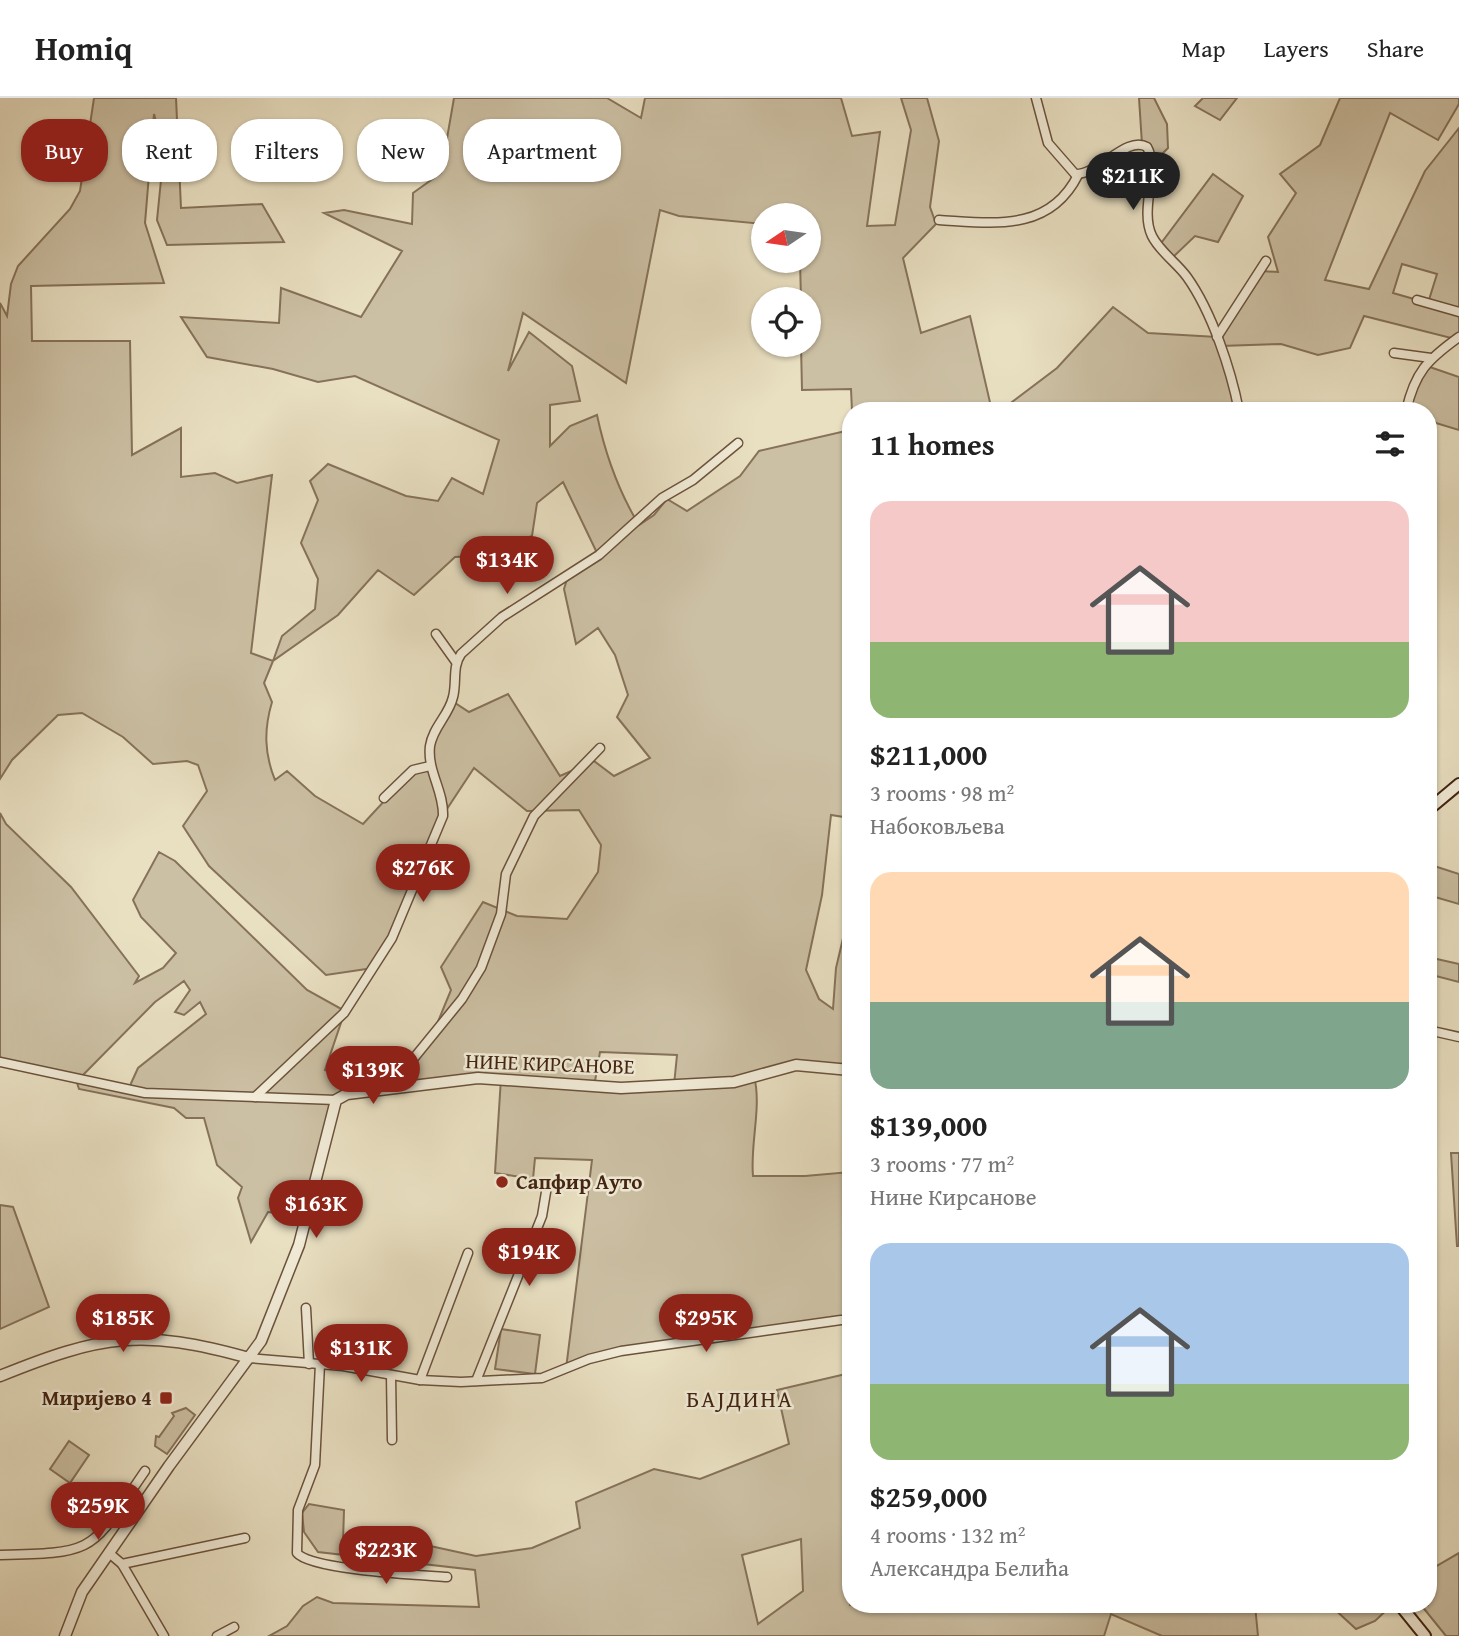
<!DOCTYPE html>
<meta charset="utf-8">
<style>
body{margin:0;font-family:"Gentium Book Plus",serif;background:#f6f6f6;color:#222;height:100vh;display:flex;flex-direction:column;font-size:26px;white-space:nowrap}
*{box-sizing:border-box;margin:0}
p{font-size:23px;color:#767676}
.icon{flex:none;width:38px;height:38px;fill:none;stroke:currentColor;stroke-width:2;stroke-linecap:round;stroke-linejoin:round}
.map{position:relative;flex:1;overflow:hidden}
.panel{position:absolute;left:842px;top:304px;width:595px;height:1211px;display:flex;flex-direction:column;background:#fff;border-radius:28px;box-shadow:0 2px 5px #0004}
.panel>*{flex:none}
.top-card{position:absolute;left:21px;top:21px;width:665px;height:63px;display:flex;gap:14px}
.needle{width:46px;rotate:257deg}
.buttons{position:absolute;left:751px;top:105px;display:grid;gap:14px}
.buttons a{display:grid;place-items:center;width:70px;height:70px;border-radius:50%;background:#fff;box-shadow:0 2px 5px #0004;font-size:35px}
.price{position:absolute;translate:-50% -60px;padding:0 16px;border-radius:24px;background:#8f2418;color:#fff;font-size:23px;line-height:46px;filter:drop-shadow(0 2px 4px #0008)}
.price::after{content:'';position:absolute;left:50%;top:42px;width:21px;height:16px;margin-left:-10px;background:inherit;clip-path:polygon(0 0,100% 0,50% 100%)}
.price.current{background:#222;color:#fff}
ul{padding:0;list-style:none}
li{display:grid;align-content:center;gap:14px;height:371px;padding:0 28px}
li span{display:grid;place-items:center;height:217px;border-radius:21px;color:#555}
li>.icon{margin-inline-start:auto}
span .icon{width:126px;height:126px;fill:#fffc;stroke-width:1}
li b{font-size:30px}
h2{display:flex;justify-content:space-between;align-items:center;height:84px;padding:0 28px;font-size:30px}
.pill{padding:0 24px;border-radius:28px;background:#fff;box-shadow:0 2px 5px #0004;font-size:24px;line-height:63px}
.pill.current{background:#8f2418;color:#fff}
header{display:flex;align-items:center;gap:42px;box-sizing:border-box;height:98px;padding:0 35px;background:#fff;border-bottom:2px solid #e0e0e0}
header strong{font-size:33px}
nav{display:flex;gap:38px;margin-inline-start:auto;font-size:24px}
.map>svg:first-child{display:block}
.green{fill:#ccc0a4;stroke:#86725a;stroke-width:2;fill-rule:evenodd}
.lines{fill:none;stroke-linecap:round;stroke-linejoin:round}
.minor-casing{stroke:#6b523c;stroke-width:11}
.tertiary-casing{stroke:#6b523c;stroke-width:13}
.secondary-casing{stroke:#412310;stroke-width:14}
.minor{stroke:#f1ebd7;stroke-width:8}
.tertiary{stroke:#f1ebd7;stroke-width:10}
.secondary{stroke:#f1ebd7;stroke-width:10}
.poi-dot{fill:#8f2418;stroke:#f1ebd7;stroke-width:2.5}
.labels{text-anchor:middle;stroke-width:5;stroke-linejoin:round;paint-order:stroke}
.street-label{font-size:21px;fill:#412310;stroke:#f1ebd7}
.poi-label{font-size:21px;font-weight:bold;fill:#412310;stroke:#f1ebd7;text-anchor:start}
.neighbourhood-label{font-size:23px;letter-spacing:2px;fill:#412310;stroke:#f1ebd7}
</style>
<header>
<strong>Homiq</strong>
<nav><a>Map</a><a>Layers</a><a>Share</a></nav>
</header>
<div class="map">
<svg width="1459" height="1538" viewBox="0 0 1459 1538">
<rect width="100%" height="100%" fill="#e9e0c2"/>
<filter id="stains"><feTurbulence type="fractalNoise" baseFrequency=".00286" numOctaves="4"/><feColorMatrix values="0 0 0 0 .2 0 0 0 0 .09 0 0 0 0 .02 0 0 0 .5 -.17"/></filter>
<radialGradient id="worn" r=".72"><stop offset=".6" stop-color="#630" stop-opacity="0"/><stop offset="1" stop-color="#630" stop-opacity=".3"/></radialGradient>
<!-- green -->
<g class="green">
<path d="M 94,0 L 176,0 L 181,110 L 262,106 L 284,144 L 167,147 L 157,122 L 164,52 L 154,16 L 145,125 L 164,185 L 31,188 L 32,243 L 130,243 L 132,357 L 181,330 L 181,379 L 215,375 L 237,385 L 272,377 L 251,555 L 273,563 L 282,538 L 315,511 L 318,481 L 301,445 L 318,402 L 310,383 L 328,366 L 406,398 L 438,403 L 452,380 L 483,396 L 499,342 L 355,278 L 318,284 L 273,271 L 207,259 L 181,219 L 279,225 L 281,190 L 361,219 L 402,153 L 324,115 L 344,112 L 412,126 L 413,95 L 441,75 L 454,0 L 607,0 L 641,20 L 645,0 L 841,0 L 852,38 L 880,34 L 867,128 L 895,127 L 911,32 L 901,0 L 927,0 L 939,43 L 930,109 L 936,126 L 903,160 L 921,235 L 970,218 L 992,313 L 852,313 L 851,291 L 802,292 L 801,247 L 808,247 L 808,201 L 801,201 L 800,163 L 808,163 L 808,117 L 763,117 L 763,126 L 679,118 L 660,112 L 626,285 L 523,215 L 508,273 L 529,234 L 572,268 L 580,303 L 550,307 L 550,348 L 570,328 L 597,317 C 605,355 619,394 639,427 L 654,417 L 667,401 L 687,413 L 740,378 L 759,353 L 850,332 L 850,720 L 831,717 L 822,797 L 806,872 L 819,901 L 833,911 L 836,870 L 850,811 L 850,971 L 796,967 L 754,978 C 762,1009 750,1045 753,1078 L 805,1078 L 850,1074 L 850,1218 L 669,1245 L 566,1271 L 592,1062 L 535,1060 L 533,1081 L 495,1075 L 501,980 L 336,1002 L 307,1119 L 268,1114 L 251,1144 L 238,1100 L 242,1089 L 217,1067 L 204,1020 L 186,1020 L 174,1010 L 79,991 L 76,982 L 0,964 L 0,715 L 6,726 L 71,789 L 139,878 L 135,885 L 163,870 L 176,855 L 141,819 L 133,802 L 159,754 L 175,763 L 307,892 L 345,913 L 325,972 C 349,983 375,976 396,961 L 404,971 L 430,943 L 451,892 L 441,869 L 483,804 L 517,818 L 567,821 L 598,774 L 601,747 L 579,712 L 527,713 L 474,670 L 443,717 L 392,840 L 373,870 L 326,877 L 209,768 L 183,728 L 207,693 L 198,667 L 187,663 L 153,666 L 123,639 L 82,615 L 58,617 L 12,662 L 0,681 L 0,205 L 7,218 L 11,186 L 18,168 L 70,111 L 80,93 ZM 563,384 L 598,457 L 568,478 L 564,491 L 576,546 L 598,530 L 615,557 L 628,597 L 617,619 L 650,660 L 614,678 L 594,663 L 560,678 L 508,596 L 469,614 L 452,603 L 430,649 L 430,668 L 413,672 L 363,726 L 315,698 L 287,673 L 275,682 C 264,655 264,631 272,604 L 264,585 L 273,563 L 338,517 L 378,472 L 414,497 L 455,459 L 476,458 L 532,438 L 537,405 ZM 184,883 L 190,892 L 175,914 L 184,917 L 200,904 L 206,916 L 138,970 L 128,992 L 80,980 L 155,904 ZM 600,954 L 677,957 L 674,987 L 594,989 Z"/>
<polygon points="1139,0 1154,0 1167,26 1168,50 1151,67 1142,46"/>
<polygon points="1203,0 1237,0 1220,22 1195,8"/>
<path d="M 1340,0 L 1459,0 L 1459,6 L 1438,42 L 1390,15 L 1325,182 L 1369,191 L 1425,73 L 1459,30 L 1459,239 L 1455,241 L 1364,218 L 1350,250 L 1318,257 L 1281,246 L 1221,248 L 1239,313 L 1000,313 L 1057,270 L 1113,209 L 1148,235 L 1217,239 L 1261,173 L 1278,174 L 1268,139 L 1296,95 L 1280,76 L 1320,47 ZM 1402,166 L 1437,176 L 1428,205 L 1393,195 Z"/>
<polygon points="1213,76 1243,98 1218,144 1195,138 1171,161 1159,148"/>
<polygon points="1424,267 1459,279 1459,332 1436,325 1428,318 1428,313 1421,313 1408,303"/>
<polygon points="1428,766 1459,776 1459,806 1428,797"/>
<polygon points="1428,859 1459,866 1459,884 1428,876"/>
<polygon points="1451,1055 1459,1055 1459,1148 1457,1148"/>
<polygon points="0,1107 13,1109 49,1209 0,1231"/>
<polygon points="501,1231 540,1237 535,1276 495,1271"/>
<path d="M 850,1275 L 850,1507 L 1255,1507 L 1258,1538 L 1162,1538 L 1111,1516 L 1104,1538 L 269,1538 L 287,1528 L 303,1508 L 317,1499 L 333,1505 L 479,1509 L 475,1472 L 318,1454 L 304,1434 L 302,1415 L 309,1406 L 344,1412 L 343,1444 L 421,1446 L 476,1458 L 532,1450 L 580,1430 L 576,1404 L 654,1371 L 700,1381 L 789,1346 L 777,1292 ZM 801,1441 L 803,1493 L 758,1526 L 742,1457 Z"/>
<polygon points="186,1310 195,1317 167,1356 155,1348 156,1338 159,1339 174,1318 172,1315"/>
<polygon points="69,1343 89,1357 70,1385 50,1371"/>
<polygon points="1459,1455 1459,1538 1446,1538 1421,1507 1428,1507 1428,1473"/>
<polygon points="1392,1507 1375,1523 1356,1531 1331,1508"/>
</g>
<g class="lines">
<defs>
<g id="minor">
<path d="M 1036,0 L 1048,45 L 1075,76 C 1099,77 1126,37 1147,49 C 1160,72 1139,111 1152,138 C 1160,154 1177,165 1187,179 C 1212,214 1231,272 1239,313"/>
<path d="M 939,122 C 992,125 1049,135 1078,77"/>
<polyline points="1417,202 1459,214"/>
<polyline points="1217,239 1266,163"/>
<polyline points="1394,255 1431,260"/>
<path d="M 1406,313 C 1415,274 1427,262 1459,239"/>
<polyline points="436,536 456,564"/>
<polyline points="384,700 413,672 430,668"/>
<polyline points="1428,932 1459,939"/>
<polyline points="0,964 145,995 336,1002"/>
<polyline points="400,989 405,971 462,901 481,870 501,816 506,776 534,718 600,650"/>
<path d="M 255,999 L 344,915 L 392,840 L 443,718 C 444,693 427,673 430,648 C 433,629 449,617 453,599 C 457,584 452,569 461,556 L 502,519 L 599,457 L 662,400 L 693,382 L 738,345"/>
<polyline points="306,1210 309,1266"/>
<polyline points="249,1260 343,1268 420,1282 461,1284 542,1280 589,1261 621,1253 841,1222"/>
<path d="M 320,1266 L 315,1367 L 298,1412 L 297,1455 C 311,1472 420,1477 447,1479"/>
<polyline points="391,1277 392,1342"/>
<polyline points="420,1282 468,1155"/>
<polyline points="476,1283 542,1118 547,1088"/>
<polyline points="109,1455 122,1466 164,1538"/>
<path d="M 0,1457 C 99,1455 90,1453 145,1373"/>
<polyline points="122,1466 245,1440"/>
<polyline points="217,1538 234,1529"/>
</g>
<g id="tertiary">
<path d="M 0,1278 C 101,1237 142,1230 249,1260"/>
<polyline points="65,1538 82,1494 169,1368 261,1243 299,1147 336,1002 347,996 478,980 621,990 734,984 796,967 850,972"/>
</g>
<g id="secondary">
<polyline points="1428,712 1459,686"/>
<polyline points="1400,1507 1425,1538"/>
</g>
</defs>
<!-- minor casing -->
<use href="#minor" class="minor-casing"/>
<!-- tertiary casing -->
<use href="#tertiary" class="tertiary-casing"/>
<!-- secondary casing -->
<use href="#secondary" class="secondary-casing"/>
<!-- minor -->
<use href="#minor" class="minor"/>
<!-- tertiary -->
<use href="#tertiary" class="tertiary"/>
<!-- secondary -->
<use href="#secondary" class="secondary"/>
</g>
<!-- markers -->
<g class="poi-dot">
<circle cx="502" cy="1084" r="7"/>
<rect x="159" y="1293" width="14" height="14" rx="3.5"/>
</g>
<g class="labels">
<!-- street labels -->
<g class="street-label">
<text transform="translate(550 966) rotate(2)" y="7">НИНЕ КИРСАНОВЕ</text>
</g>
<!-- poi labels -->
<g class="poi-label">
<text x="516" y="1091">Сапфир Ауто</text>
<text x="152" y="1307" text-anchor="end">Миријево 4</text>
</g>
<!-- neighbourhood labels -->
<g class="neighbourhood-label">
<text x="740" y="1309">БАЈДИНА</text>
</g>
</g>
<rect width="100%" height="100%" filter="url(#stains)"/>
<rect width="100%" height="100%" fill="url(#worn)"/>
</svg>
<div class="buttons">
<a><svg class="needle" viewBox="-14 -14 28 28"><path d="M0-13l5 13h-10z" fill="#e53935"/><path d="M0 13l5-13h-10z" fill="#767676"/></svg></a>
<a><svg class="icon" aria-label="locate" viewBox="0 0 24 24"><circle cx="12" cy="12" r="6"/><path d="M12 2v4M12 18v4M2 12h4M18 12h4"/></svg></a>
</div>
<b class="price current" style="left:1133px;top:114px">$211K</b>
<b class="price" style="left:507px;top:498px">$134K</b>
<b class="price" style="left:423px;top:806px">$276K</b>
<b class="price" style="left:373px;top:1008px">$139K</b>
<b class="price" style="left:316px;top:1142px">$163K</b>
<b class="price" style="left:529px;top:1190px">$194K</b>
<b class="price" style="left:123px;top:1256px">$185K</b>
<b class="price" style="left:706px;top:1256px">$295K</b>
<b class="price" style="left:361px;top:1286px">$131K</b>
<b class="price" style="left:98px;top:1444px">$259K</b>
<b class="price" style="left:386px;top:1488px">$223K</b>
<div class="top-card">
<a class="pill current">Buy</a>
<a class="pill">Rent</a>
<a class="pill">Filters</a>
<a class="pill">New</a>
<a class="pill">Apartment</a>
</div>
<section class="panel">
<h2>11 homes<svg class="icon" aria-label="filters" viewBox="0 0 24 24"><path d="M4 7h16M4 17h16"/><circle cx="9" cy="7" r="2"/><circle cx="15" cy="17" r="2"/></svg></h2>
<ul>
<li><span style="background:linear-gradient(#f6c9c9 65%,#8fb573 0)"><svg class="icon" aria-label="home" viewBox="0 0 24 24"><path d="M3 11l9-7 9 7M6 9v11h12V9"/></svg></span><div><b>$211,000</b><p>3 rooms · 98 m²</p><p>Набоковљева</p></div></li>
<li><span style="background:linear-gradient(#ffd9b3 60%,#7fa58c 0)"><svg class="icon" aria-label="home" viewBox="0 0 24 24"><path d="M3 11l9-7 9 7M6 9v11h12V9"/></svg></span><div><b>$139,000</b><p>3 rooms · 77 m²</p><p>Нине Кирсанове</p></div></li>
<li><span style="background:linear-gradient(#a9c7e8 65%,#8fb573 0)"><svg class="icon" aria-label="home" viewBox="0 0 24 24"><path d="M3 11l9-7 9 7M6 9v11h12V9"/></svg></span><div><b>$259,000</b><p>4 rooms · 132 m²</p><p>Александра Белића</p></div></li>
</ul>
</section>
</div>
